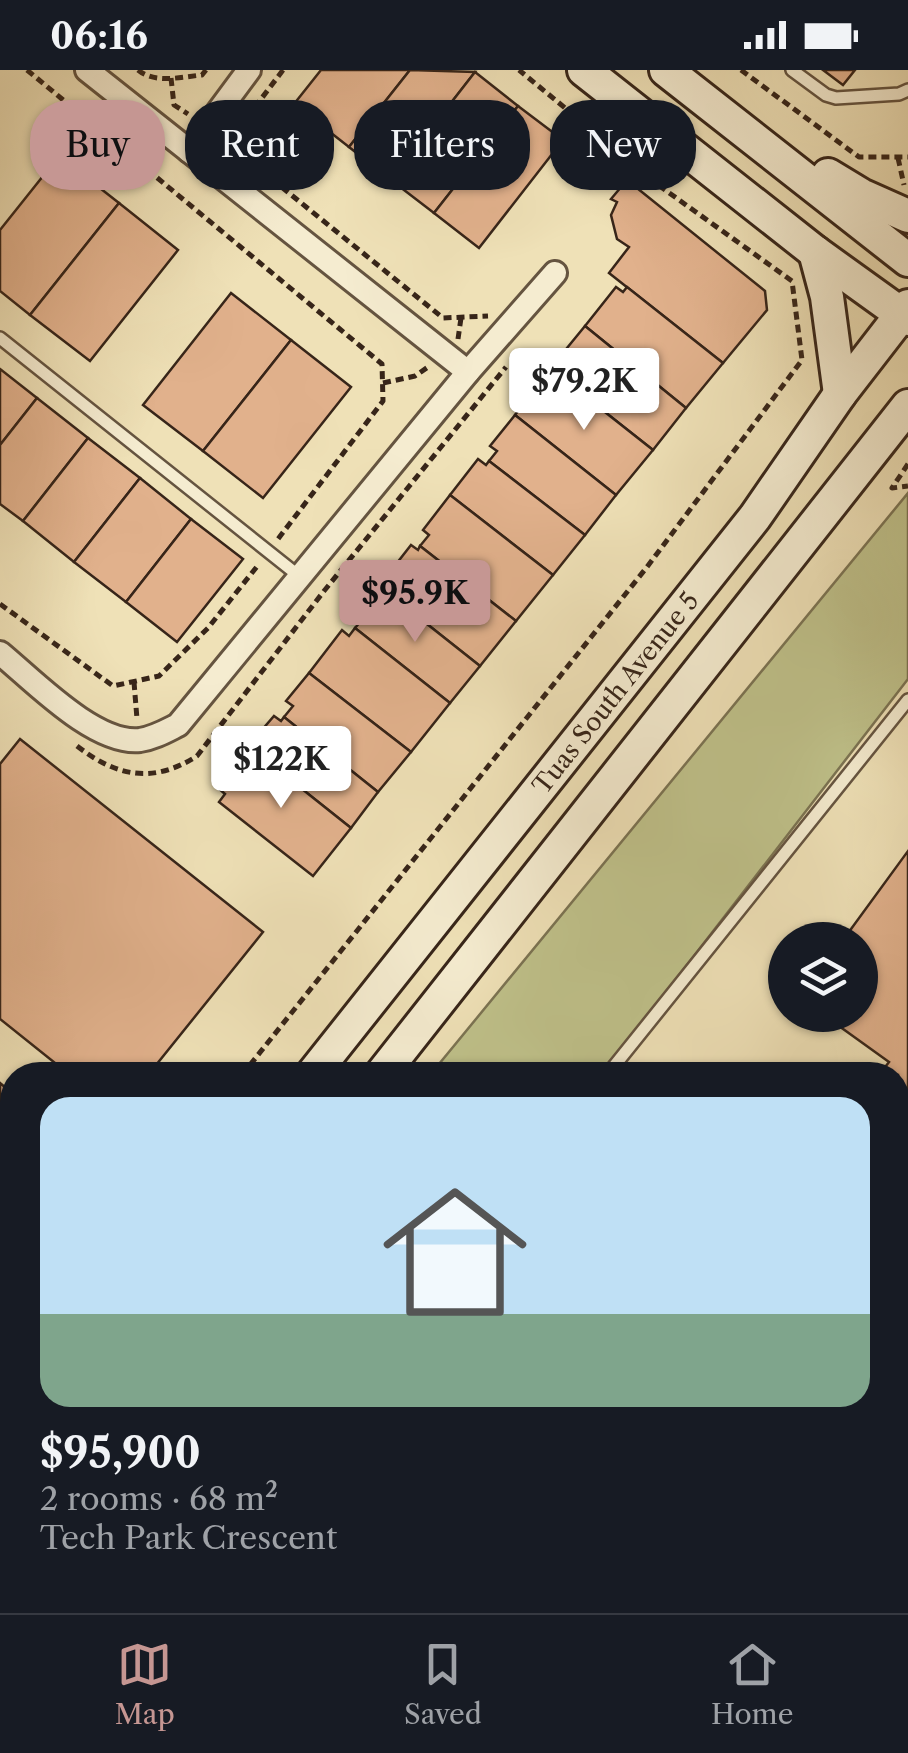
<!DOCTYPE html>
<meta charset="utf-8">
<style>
body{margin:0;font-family:"Libre Caslon Text",serif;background:#242831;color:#f1f3f6;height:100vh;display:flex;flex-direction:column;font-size:38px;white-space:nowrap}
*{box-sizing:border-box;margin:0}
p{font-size:32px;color:#9ea1a6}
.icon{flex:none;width:55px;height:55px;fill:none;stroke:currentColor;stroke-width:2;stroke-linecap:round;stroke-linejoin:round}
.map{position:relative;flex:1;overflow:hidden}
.drawer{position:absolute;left:0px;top:992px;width:910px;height:552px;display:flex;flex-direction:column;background:#171b24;border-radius:40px 40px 0 0;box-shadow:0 2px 8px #0004}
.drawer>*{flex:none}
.hud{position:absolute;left:30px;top:30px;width:850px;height:90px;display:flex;gap:20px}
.buttons{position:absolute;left:768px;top:852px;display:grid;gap:20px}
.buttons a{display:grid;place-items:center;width:110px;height:110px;border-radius:50%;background:#171b24;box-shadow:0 2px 8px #0004;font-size:50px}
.price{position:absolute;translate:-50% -85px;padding:0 22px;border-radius:10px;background:#fff;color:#222;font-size:32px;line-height:65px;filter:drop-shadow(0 2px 5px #0008)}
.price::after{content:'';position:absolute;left:50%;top:60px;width:30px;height:22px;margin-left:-15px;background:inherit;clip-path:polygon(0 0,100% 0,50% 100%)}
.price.current{background:#c59692;color:#111}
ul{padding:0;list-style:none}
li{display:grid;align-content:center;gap:20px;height:530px;padding:0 40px}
li span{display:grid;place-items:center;height:310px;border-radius:30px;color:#555}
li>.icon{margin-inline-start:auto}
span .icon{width:180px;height:180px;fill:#fffc;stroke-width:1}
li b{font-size:42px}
.chip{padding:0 35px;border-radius:40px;background:#171b24;box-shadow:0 2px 8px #0004;font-size:35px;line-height:90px}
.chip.current{background:#c59692;color:#111}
.status{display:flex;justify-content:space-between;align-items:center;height:70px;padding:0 50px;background:#171b24;direction:ltr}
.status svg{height:28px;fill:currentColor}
.tab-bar{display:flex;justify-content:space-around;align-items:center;height:140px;border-top:2px solid #363941;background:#171b24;font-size:28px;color:#9ea1a6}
.tab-bar a{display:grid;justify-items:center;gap:5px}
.tab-bar .current{color:#c59692}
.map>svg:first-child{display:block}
.green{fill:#bfc18a;stroke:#7b7352;stroke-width:2.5}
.building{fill:#e1b18c;stroke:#372519;stroke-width:2.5}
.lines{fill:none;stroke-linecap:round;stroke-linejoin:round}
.lane-casing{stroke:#655440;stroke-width:16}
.street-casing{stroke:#655440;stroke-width:28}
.secondary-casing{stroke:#372519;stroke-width:38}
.path{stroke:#372519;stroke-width:5;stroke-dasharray:8 5;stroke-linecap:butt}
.lane{stroke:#f5ecd0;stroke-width:11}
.street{stroke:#f5ecd0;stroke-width:22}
.secondary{stroke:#f5ecd0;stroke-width:32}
.labels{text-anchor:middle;stroke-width:9;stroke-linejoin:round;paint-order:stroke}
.street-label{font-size:25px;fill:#372519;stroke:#f5ecd0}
</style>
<div class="status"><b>06:16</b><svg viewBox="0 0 49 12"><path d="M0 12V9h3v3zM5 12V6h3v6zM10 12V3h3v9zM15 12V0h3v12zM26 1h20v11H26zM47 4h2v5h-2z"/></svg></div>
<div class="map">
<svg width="908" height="1543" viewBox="0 0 908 1543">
<rect width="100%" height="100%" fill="#efe1b7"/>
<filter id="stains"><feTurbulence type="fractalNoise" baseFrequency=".002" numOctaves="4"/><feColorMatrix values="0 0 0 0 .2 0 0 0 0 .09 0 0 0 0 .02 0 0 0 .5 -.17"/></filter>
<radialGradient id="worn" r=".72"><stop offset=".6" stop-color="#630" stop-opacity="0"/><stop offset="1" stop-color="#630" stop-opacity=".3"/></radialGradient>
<!-- green -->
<polygon class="green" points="908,423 908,609 602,1005 430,1005"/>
<!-- building -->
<g class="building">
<polygon points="321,0 410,0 349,77 294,34"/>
<polygon points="410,0 475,2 391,110 349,77"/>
<polygon points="823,0 855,0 843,15"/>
<polygon points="475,2 518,36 434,143 391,110"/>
<polygon points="518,36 563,70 479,178 434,143"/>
<polygon points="59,86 119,133 30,245 0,221 0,160"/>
<polygon points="627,110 765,221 767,240 723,293 609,203 629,177 617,169 611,145 617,132 611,129"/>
<polygon points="119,133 178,180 90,291 30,245"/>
<polygon points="616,217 623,222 627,217 723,293 686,338 585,256"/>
<polygon points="231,223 291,270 203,381 143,335"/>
<polygon points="585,256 686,338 653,380 558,305 566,295 558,289"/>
<polygon points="291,270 351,317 263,428 203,381"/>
<polygon points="0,299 37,328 0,375"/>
<polygon points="547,304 554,309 558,305 653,380 616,425 515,345"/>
<polygon points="37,328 88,368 23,451 0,434 0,375"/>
<polygon points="515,345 616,425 585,465 489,391 497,381 490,376"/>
<polygon points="88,368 140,408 74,492 23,451"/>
<polygon points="478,389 486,395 489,391 585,465 553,505 450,425"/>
<polygon points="140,408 191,449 126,532 74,492"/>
<polygon points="450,425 553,505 516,551 420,476 429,465 423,460"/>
<polygon points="191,449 243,489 177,572 126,532"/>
<polygon points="411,475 418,480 420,476 516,551 480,596 379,516"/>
<polygon points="379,516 480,596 450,633 355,558 361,551 355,546"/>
<polygon points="355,558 450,633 411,682 309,603 342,560 349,566"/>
<polygon points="309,603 411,682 378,722 284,647 293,636 286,631"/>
<polygon points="274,646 281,651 284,647 378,722 351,758 248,676"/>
<polygon points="20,669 263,862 148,1005 70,1005 0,949 0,694"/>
<polygon points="248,676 351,758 313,806 219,732 225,724 216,716"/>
<polygon points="908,781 908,1049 898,1041 898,1005 879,1005 889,992 825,946 818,955 804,945 860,945 860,870 843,870"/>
<polygon points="0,1013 12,1023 12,1199 0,1214"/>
<polygon points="908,1085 908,1244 898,1236 898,1132 907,1120 898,1112 898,1099"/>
</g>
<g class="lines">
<defs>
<g id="lane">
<polyline points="792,0 826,25 836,28 899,24 908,20"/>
<polyline points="0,268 299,506"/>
<polyline points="607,1005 908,630"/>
<polyline points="898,1346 908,1354"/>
<polyline points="390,1543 397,1532"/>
<polyline points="551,1543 559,1532"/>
</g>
<g id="street">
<polyline points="87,0 468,302"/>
<polyline points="189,81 249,0"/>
<path d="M 0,583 C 34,611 95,675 140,670 C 154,668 166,661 178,655 L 468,302 L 555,203"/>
<polyline points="0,1426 12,1436"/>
<polyline points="136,1532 149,1543"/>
</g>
<g id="secondary">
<polyline points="584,0 815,182 908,249"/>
<polyline points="666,0 908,190"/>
<polyline points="828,105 861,125 908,146"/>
<polyline points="815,182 827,227 840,324"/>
<path id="s1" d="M 312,1005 L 755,447 L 840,324 L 908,236"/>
<polyline points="381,1005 908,336"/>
<polyline points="0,1339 12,1335"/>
<polyline points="0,1399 12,1383"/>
<polyline points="0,1481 12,1465"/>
</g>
</defs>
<!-- lane casing -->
<use href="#lane" class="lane-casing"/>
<!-- street casing -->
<use href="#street" class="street-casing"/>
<!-- secondary casing -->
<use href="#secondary" class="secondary-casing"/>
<!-- path -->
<g class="path">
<polyline points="27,0 382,294 383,331 278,469"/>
<path d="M 138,0 C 155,14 180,7 202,5 L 206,0"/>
<polyline points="283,0 249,45 252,93 443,248 488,246"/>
<polyline points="741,0 859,87 908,87"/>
<polyline points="171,8 174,35 188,44"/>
<polyline points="225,71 230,74 251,69"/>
<polyline points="898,88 904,115"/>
<polyline points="458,269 461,248"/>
<polyline points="383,313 415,306 428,297"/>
<polyline points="908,394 892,418 908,416"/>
<polyline points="0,534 113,616 159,606 208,558 259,494"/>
<polyline points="134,612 137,649"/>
<path d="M 77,676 C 117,707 153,714 197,686 L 324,521 L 506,297"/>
<polyline points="242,1005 647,497 802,290 792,211 661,117 519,0"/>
<polyline points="95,1532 109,1543"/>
<polyline points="190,1532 205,1543"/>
</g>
<!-- lane -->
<use href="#lane" class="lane"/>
<!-- street -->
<use href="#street" class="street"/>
<!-- secondary -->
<use href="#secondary" class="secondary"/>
</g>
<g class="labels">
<!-- street labels -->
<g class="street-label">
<text dy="9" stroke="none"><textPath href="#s1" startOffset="488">Tuas South Avenue 5</textPath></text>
</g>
</g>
<rect width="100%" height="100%" filter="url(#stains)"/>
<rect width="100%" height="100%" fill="url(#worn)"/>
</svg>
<div class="buttons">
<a><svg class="icon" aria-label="layers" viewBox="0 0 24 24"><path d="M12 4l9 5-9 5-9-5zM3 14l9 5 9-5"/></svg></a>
</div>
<b class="price" style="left:584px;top:363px">$79.2K</b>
<b class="price current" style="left:415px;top:575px">$95.9K</b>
<b class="price" style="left:281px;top:741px">$122K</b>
<div class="hud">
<a class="chip current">Buy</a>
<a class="chip">Rent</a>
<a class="chip">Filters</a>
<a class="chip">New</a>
</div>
<section class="drawer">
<ul>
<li><span style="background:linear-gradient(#bfe0f5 70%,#7fa58c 0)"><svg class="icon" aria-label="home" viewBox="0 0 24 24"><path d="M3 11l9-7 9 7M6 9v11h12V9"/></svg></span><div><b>$95,900</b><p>2 rooms · 68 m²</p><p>Tech Park Crescent</p></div></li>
</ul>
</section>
</div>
<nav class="tab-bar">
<a class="current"><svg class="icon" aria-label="map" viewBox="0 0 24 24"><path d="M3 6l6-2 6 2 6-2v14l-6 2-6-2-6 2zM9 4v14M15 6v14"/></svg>Map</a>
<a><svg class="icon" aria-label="saved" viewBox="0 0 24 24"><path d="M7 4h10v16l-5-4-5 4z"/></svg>Saved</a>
<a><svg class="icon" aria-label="home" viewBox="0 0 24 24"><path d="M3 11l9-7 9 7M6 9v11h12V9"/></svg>Home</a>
</nav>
